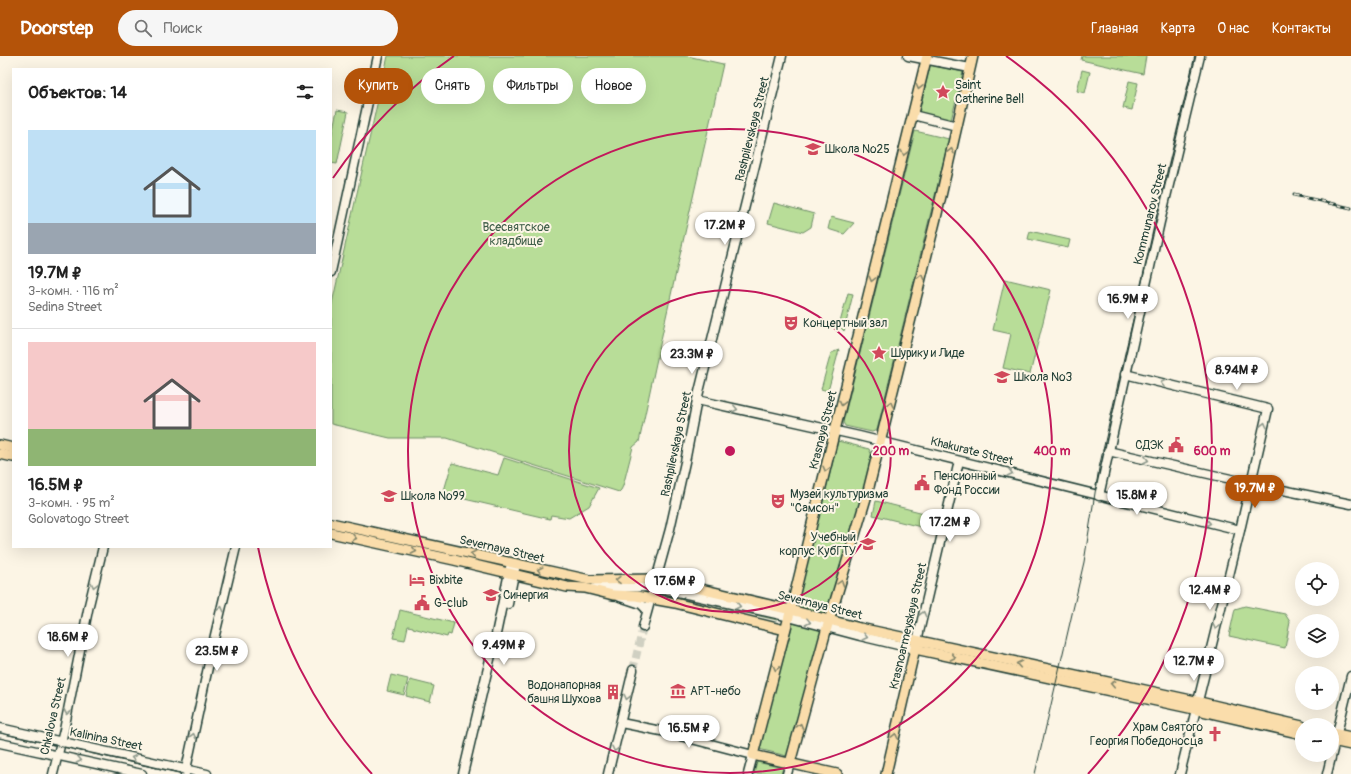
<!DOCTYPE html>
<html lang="ru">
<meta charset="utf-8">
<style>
body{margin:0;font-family:Pangolin,sans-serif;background:#f6f6f6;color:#222;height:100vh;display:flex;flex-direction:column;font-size:15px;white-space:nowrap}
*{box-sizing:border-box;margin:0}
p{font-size:13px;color:#767676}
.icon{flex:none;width:22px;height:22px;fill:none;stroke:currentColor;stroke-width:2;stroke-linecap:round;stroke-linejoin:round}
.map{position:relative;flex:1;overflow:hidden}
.panel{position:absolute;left:12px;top:12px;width:320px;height:480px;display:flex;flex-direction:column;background:#fff;border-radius:0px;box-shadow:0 4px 16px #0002}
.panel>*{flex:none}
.hud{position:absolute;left:344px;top:12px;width:380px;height:36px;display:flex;gap:8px}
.controls{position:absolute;left:1295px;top:506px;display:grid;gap:8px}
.controls a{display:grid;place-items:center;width:44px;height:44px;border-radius:50%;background:#fff;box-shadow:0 4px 16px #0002;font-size:20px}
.price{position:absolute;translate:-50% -34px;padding:0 9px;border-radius:14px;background:#fff;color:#222;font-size:13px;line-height:26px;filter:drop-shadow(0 1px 2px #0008)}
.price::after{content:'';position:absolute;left:50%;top:24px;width:12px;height:9px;margin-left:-6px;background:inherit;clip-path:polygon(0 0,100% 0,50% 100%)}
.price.active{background:#b45309;color:#fff}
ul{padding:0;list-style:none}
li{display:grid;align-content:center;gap:8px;height:212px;padding:0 16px}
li+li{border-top:1px solid #e0e0e0}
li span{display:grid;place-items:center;height:124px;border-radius:0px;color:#555}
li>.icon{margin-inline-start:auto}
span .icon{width:72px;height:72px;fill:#fffc;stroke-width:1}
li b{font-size:17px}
h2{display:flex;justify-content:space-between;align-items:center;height:48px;padding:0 16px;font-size:17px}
.pill{padding:0 14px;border-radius:18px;background:#fff;box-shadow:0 4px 16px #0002;font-size:14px;line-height:36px}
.pill.active{background:#b45309;color:#fff}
header{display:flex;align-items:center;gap:24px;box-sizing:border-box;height:56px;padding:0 20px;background:#b45309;color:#fff}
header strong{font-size:19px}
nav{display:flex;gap:22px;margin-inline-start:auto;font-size:14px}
.search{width:280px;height:36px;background:#f6f6f6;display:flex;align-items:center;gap:10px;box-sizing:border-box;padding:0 14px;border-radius:22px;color:#767676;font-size:15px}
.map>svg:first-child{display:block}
.green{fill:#b8dd98;stroke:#6c8d66}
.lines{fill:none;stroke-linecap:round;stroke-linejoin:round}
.secondary-tunnel{stroke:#d0d0c2;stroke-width:8;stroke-dasharray:8 4;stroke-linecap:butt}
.secondary-casing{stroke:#1f3d34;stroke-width:11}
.primary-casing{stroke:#1f3d34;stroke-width:12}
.secondary{stroke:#fcf5e5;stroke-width:8}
.primary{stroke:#faddab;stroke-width:9}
.tram{stroke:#1f3d34;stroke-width:1}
.rail-casing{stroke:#1f3d34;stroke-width:3}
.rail{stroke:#fcf5e5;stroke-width:1.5;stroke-dasharray:4.5;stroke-linecap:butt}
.oneway{stroke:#82856a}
.oneway2{stroke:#8e998c}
.ring{fill:none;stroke:#c2185b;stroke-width:2}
.labels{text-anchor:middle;stroke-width:4;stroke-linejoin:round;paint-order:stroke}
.poi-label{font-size:12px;fill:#1f3d34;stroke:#fcf5e5;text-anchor:start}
.street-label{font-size:12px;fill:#1f3d34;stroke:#fcf5e5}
.park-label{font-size:12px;fill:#3e5d48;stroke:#fcf5e5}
.centre{fill:#c2185b;stroke:#fcf5e5;stroke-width:2}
.ring-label{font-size:12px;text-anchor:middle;font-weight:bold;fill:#c2185b;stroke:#fcf5e5;stroke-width:4;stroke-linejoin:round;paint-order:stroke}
</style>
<header>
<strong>Doorstep</strong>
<div class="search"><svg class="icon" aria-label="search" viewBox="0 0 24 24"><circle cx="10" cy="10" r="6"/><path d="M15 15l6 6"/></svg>Поиск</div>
<nav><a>Главная</a><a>Карта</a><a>О нас</a><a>Контакты</a></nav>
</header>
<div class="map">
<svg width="1351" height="718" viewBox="0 0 1351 718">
<rect width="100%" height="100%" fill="#fcf5e5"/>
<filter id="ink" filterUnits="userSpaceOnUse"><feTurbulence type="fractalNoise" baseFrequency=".025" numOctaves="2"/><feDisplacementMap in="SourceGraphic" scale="8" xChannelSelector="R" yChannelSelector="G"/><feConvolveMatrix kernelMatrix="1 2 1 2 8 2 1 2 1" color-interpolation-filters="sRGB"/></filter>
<g filter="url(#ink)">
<!-- green -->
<g class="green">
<polygon points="388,0 687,0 723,8 664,270 639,386 633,391 623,430 621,434 619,436 447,382 390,382 331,368 331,252"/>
<polygon points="1082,0 1146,0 1143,18 1081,4"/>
<polygon points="930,9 963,16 951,64 919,57"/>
<polygon points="1082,14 1090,16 1085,37 1077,35"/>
<polygon points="1129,25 1138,27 1132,54 1123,52"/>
<polygon points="337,54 348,56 337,108 331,107 331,82"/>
<polygon points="915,75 949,83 877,374 872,376 845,370 843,366"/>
<polygon points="774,147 814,158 811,171 803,176 768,167"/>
<polygon points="831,161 854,167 844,178 828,173"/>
<polygon points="1030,175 1070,184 1068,192 1028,183"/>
<polygon points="1005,223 1051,234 1030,318 1003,312 1011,278 993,274"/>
<polygon points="848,237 853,238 844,275 839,270"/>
<polygon points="839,294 828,335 821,333 831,297"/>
<polygon points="838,385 869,393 873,402 827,558 796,551"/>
<polygon points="504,402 599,432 589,450 569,462 551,459 550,463 443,438 452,407 498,419"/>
<polygon points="876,445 932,459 929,473 873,459"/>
<polygon points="665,535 778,561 777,564 664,538"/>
<polygon points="1245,550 1285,558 1290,566 1285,592 1229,580 1235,553"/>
<polygon points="400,554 454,567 451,579 448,578 447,581 413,572 413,571 408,570 405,584 393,582"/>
<polygon points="793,567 822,574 787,700 759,693"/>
<polygon points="391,619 408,623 404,639 387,635"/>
<polygon points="410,624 434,630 430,646 406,640"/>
<polygon points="757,706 783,712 781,718 754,718"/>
</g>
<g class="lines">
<!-- secondary-tunnel -->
<polyline class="secondary-tunnel" points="633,614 643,571"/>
<defs>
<g id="secondary">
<polyline points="908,0 970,12"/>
<polyline points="913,59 957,70"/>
<polyline points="331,216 378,0"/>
<polyline points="1125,318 1268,353 1238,483 1180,718"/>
<polyline points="697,344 859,380 1240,474"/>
<polyline points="1108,395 1244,426 1351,448"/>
<polyline points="1099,440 1160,166 1200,0"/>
<polyline points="595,532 655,531 781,559 860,580 915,593"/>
<polyline points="620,541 641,548 647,554"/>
<polyline points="508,548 516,508"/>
<polyline points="643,571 670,473 685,406 697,344 782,0"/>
<polyline points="917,585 959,405"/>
<polyline points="621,667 661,675 753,699 748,718"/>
<polyline points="0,672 207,718"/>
<polyline points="0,687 142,718"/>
<polyline points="53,718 64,674 89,549 103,491"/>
<polyline points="185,718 215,579 236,491"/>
<polyline points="463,718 496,578 511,507"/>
<polyline points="608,718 633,614"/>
<polyline points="787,718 790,707"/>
<polyline points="1327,718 1351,620"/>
</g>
<g id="primary">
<polyline points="0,389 13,392"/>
<polyline points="0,398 13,401"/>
<polyline points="331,467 590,524 657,523 783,552 860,572 1200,646 1302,670"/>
<polyline points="331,477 454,504 567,531 585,532 613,539 636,540 675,547 785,574"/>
<polyline points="915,593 1189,652 1302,678"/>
<polyline points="1332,677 1351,681"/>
<polyline points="1332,685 1351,689"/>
<polyline points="790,707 826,575 867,439 936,162 973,0"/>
<polyline points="837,718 753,699 793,545 927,0"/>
<polyline points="886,718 916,588"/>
</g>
</defs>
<!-- secondary casing -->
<use href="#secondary" class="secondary-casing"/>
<!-- primary casing -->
<use href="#primary" class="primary-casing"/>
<!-- secondary -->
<use href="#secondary" class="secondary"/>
<!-- primary -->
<use href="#primary" class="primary"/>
<!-- tram -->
<g class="tram">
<polyline points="0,677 183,718"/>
<polyline points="1035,718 1084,506 1099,412 1125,297 1196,0"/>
</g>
<defs>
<polyline id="rail" points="1294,139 1351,152"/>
</defs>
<!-- rail casing -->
<use href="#rail" class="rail-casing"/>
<!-- rail -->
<use href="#rail" class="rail"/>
</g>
<!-- one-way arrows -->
<defs><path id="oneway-chevron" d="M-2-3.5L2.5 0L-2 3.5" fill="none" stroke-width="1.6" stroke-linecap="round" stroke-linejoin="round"/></defs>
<g class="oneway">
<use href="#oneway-chevron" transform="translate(919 31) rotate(103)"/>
<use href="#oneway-chevron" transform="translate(951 95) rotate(-77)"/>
<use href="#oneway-chevron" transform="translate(904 97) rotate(104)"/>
<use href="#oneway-chevron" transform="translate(921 221) rotate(-76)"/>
<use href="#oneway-chevron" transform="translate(872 223) rotate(104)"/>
<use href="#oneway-chevron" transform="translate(842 347) rotate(103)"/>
<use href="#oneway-chevron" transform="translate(890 348) rotate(-76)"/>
<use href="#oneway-chevron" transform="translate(826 413) rotate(104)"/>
<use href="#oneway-chevron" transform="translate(354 482) rotate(13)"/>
<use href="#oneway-chevron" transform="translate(414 495) rotate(12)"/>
<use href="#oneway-chevron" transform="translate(473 498) rotate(-168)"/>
<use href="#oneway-chevron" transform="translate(540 514) rotate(-166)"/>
<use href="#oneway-chevron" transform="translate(618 524) rotate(179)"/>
<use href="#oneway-chevron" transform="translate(841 527) rotate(-72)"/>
<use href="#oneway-chevron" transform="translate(953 601) rotate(12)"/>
<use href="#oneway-chevron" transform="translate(1019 608) rotate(-168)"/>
<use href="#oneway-chevron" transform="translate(776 612) rotate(104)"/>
<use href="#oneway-chevron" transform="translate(1113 628) rotate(-168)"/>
<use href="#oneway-chevron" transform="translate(800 670) rotate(-75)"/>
<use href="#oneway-chevron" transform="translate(895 680) rotate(-77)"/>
</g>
<g class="oneway2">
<use href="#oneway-chevron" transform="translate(1163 327) rotate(-166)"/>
<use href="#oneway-chevron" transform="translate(735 353) rotate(13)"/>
<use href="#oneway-chevron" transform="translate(1264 369) rotate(-77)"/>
<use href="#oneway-chevron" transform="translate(1146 404) rotate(13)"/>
<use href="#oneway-chevron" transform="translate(1010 417) rotate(14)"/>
<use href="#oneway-chevron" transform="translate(1208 467) rotate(13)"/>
<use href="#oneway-chevron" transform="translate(94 529) rotate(103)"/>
<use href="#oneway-chevron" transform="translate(738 550) rotate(13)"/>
<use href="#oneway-chevron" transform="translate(221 553) rotate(-77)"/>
<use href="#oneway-chevron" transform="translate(923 558) rotate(-76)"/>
<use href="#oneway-chevron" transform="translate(808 566) rotate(14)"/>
<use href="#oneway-chevron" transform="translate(1216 571) rotate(104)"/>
<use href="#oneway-chevron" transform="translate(865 581) rotate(14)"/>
<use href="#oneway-chevron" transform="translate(627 641) rotate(103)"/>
<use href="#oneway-chevron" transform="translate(67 656) rotate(102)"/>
<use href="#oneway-chevron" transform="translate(193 680) rotate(-78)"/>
<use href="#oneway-chevron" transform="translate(615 693) rotate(103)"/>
<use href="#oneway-chevron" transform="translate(134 702) rotate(-168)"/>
<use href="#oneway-chevron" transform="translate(79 704) rotate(12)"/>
</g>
</g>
<!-- distance rings -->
<g class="ring">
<circle cx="730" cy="395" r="161"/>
<circle cx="730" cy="395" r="322"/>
<path d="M372 718A482 482 0 0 1 258 491M333 122A482 482 0 0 1 454 0M1006 0A482 482 0 0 1 1088 718"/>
</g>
<!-- icons -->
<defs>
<symbol id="sight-bare" viewBox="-9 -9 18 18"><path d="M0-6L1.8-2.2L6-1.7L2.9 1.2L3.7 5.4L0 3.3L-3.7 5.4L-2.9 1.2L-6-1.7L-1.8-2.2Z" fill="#d1495b" stroke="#fcf5e5" stroke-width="2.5" paint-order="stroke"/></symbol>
<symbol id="school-bare" viewBox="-9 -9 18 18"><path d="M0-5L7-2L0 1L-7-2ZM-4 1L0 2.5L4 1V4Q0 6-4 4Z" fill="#d1495b" stroke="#fcf5e5" stroke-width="2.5" paint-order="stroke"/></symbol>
<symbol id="theatre-bare" viewBox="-9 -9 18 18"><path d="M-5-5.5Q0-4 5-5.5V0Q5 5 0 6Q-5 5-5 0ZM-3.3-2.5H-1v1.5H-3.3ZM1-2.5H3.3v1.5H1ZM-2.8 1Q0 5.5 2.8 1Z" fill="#d1495b" stroke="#fcf5e5" stroke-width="2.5" paint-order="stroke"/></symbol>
<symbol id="civic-bare" viewBox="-9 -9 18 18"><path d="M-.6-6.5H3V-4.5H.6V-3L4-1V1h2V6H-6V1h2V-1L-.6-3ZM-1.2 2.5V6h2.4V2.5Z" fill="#d1495b" stroke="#fcf5e5" stroke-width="2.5" paint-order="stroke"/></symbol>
<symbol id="university-bare" viewBox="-9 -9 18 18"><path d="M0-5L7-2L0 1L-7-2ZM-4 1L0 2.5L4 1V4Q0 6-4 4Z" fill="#d1495b" stroke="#fcf5e5" stroke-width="2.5" paint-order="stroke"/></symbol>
<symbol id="hotel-bare" viewBox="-9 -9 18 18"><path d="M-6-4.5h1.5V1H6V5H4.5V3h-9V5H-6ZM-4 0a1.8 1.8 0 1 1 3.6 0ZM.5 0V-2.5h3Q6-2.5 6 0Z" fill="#d1495b" stroke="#fcf5e5" stroke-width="2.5" paint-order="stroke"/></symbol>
<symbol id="museum-bare" viewBox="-9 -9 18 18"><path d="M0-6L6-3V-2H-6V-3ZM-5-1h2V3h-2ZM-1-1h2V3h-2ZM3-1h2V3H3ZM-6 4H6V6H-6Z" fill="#d1495b" stroke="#fcf5e5" stroke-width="2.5" paint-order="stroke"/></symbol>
<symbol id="building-bare" viewBox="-9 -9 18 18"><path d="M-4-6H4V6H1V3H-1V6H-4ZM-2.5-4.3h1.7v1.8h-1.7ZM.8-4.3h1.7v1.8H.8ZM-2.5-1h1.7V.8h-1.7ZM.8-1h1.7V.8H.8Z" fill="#d1495b" stroke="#fcf5e5" stroke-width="2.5" paint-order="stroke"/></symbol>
<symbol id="church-bare" viewBox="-9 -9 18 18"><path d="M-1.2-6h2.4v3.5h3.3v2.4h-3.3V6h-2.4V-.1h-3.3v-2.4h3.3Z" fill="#d1495b" stroke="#fcf5e5" stroke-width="2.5" paint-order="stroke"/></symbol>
</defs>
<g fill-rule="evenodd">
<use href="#sight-bare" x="932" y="25" width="22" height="22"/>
<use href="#school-bare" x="802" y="82" width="22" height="22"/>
<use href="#theatre-bare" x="780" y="256" width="22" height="22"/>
<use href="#sight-bare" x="868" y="286" width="22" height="22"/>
<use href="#school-bare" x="991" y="310" width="22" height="22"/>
<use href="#civic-bare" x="1165" y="378" width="22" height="22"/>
<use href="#civic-bare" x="911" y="416" width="22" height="22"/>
<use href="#school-bare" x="378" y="429" width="22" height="22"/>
<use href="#theatre-bare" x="767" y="434" width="22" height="22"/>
<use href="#university-bare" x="857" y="477" width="22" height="22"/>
<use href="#hotel-bare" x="406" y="513" width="22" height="22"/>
<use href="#university-bare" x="480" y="528" width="22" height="22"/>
<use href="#civic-bare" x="411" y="536" width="22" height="22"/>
<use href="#museum-bare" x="667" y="624" width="22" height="22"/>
<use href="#building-bare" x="602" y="625" width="22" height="22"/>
<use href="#church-bare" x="1204" y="667" width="22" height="22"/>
</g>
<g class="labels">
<!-- poi labels -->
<g class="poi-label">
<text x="955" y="33">Saint<tspan x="955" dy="14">Catherine Bell</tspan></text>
<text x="825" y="97">Школа №25</text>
<text x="803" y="271">Концертный зал</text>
<text x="891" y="301">Шурику и Лиде</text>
<text x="1014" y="325">Школа №3</text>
<text x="1164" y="393" text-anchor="end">СДЭК</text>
<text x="934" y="424">Пенсионный<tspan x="934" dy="14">Фонд России</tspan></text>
<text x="790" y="442">Музей культуризма<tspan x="790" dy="14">"Самсон"</tspan></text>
<text x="401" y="444">Школа №99</text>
<text x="856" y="485" text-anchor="end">Учебный<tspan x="856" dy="14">корпус КубГТУ</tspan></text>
<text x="429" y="528">Bixbite</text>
<text x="503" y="543">Синергия</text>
<text x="434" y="551">G-club</text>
<text x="601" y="633" text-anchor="end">Водонапорная<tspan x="601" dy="14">башня Шухова</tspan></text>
<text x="690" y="639">АРТ-небо</text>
<text x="1203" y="675" text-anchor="end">Храм Святого<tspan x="1203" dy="14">Георгия Победоносца</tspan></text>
</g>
<!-- street labels -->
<g class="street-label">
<text transform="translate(752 73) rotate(-76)" y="4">Rashpilevskaya Street</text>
<text transform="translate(1150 158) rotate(-76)" y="4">Kommunarov Street</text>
<text transform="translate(823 374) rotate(-76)" y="4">Krasnaya Street</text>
<text transform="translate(676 388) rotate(-78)" y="4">Rashpilevskaya Street</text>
<text transform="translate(972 395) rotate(14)" y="4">Khakurate Street</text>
<text transform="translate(502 493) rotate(13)" y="4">Severnaya Street</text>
<text transform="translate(820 549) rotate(14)" y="4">Severnaya Street</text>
<text transform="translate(908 570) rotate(-77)" y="4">Krasnoarmeyskaya Street</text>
<text transform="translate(53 660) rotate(-77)" y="4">Chkalova Street</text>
<text transform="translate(106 683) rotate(12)" y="4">Kalinina Street</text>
</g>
<!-- park labels -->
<g class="park-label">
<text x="516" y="175">Всесвятское<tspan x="516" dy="14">кладбище</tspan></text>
</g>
</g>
<circle cx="730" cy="395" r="6" class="centre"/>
<g class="ring-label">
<text x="891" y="399">200 m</text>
<text x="1052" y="399">400 m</text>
<text x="1212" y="399">600 m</text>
</g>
</svg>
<div class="controls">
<a><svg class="icon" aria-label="locate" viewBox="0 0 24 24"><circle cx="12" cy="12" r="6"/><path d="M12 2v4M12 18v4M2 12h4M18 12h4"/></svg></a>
<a><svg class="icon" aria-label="layers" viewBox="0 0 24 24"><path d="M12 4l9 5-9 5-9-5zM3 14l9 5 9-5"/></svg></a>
<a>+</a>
<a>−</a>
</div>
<b class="price" style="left:725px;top:190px">17.2M ₽</b>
<b class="price" style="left:1128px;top:264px">16.9M ₽</b>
<b class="price" style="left:692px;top:319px">23.3M ₽</b>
<b class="price" style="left:1237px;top:335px">8.94M ₽</b>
<b class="price active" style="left:1255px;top:453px">19.7M ₽</b>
<b class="price" style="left:1137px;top:460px">15.8M ₽</b>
<b class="price" style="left:950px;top:487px">17.2M ₽</b>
<b class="price" style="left:675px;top:546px">17.6M ₽</b>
<b class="price" style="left:1210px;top:555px">12.4M ₽</b>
<b class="price" style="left:68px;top:602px">18.6M ₽</b>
<b class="price" style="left:504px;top:610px">9.49M ₽</b>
<b class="price" style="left:217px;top:616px">23.5M ₽</b>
<b class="price" style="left:1194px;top:626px">12.7M ₽</b>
<b class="price" style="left:689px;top:693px">16.5M ₽</b>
<div class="hud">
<a class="pill active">Купить</a>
<a class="pill">Снять</a>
<a class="pill">Фильтры</a>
<a class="pill">Новое</a>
</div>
<section class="panel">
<h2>Объектов: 14<svg class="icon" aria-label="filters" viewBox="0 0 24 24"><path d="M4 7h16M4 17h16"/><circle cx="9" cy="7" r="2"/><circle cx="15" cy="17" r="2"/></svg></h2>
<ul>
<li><span style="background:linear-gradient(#bfe0f5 75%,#9aa5b1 0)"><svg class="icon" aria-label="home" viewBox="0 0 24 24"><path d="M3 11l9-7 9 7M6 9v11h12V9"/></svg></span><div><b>19.7M ₽</b><p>3-комн. · 116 m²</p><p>Sedina Street</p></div></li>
<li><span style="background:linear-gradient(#f6c9c9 70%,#8fb573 0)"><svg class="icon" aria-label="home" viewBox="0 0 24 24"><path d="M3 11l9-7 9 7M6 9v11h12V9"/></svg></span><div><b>16.5M ₽</b><p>3-комн. · 95 m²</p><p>Golovatogo Street</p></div></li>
</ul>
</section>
</div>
